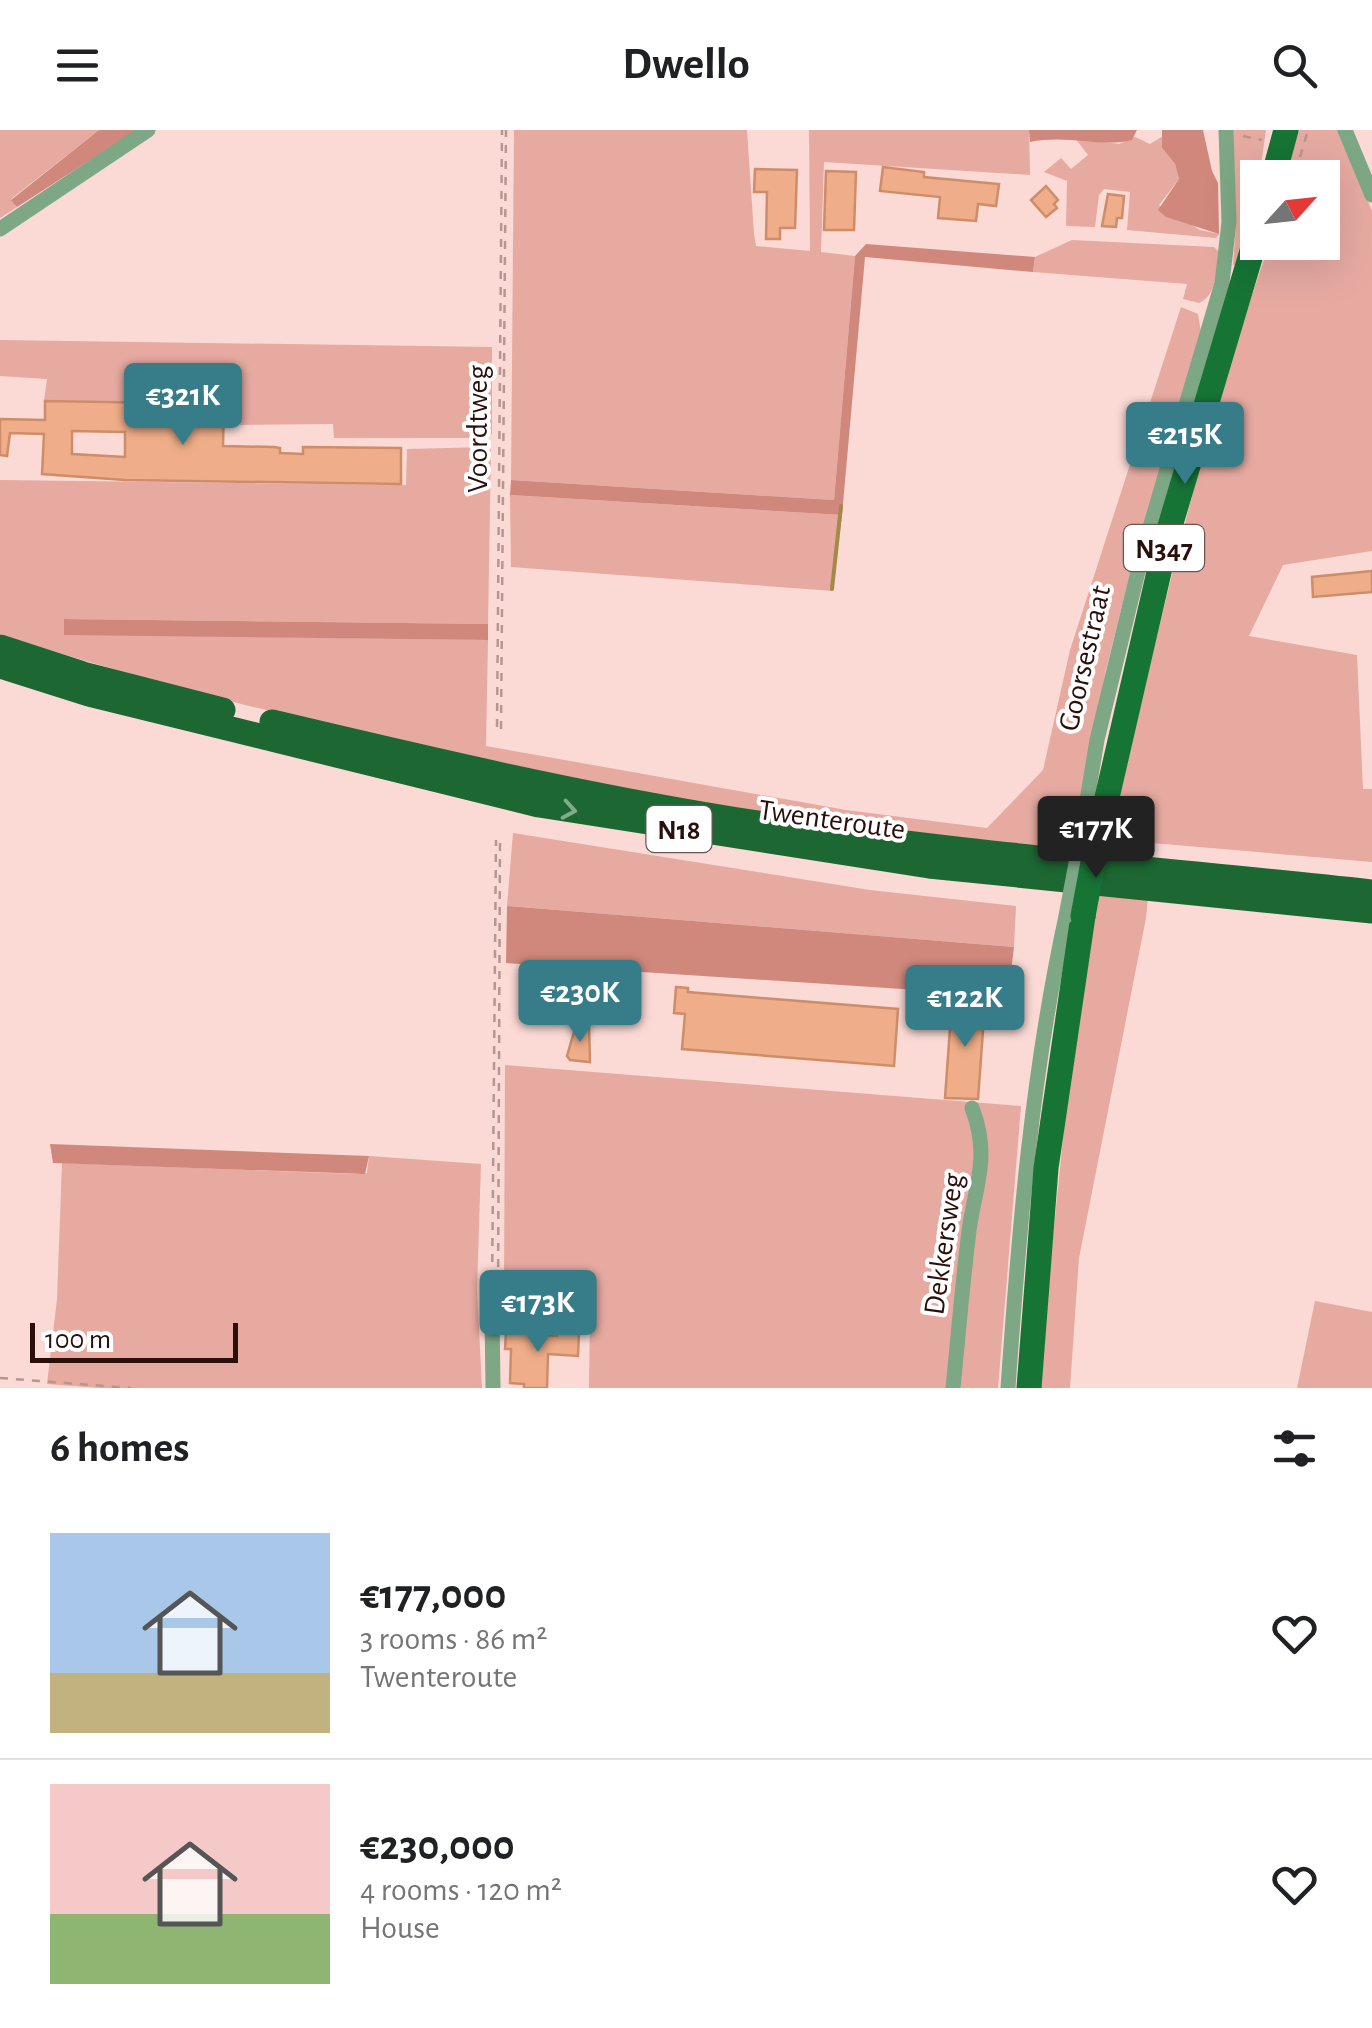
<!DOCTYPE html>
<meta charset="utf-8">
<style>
body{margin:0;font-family:"Alegreya Sans",sans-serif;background:#f6f6f6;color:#202124;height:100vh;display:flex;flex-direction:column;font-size:38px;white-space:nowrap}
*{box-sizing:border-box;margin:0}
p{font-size:32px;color:#757577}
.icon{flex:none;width:55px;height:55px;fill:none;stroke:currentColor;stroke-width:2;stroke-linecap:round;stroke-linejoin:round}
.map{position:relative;height:1258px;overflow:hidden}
.sheet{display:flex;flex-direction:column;background:#fff;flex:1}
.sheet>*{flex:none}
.needle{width:65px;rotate:63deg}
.fabs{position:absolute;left:1240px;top:30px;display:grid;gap:20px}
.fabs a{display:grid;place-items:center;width:100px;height:100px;border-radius:0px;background:#fff;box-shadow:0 10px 40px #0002;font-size:50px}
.scale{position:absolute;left:30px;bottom:25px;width:208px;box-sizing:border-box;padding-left:10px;border:5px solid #2a0f0b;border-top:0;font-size:28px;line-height:35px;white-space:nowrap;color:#2a0f0b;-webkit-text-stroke:8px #fff;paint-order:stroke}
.price{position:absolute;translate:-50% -85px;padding:0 22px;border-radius:10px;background:#377d89;color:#fff;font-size:32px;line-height:65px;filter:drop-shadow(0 2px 5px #0008)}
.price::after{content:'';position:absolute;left:50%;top:60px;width:30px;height:22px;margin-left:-15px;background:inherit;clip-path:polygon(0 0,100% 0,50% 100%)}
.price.on{background:#222;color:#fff}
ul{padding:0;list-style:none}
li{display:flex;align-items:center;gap:30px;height:250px;padding:0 50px}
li+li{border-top:2px solid #e0e0e0}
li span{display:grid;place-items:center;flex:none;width:280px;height:200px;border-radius:0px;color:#555}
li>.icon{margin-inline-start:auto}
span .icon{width:120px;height:120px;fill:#fffc;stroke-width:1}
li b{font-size:42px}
h2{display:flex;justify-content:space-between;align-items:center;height:120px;padding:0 50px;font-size:42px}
header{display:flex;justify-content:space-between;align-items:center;height:130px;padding:0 50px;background:#fff;font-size:45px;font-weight:600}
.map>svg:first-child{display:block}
.green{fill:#e6aaa1}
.forest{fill:#d0887d}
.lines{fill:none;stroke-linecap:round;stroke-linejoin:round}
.stream{stroke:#a38a48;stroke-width:4}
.building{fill:#f0ad89;stroke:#ce8d6a;stroke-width:2.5;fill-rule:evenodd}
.path{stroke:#b59692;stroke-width:2.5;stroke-dasharray:8 8;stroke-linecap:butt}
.minor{stroke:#7ea885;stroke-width:15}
.primary{stroke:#167435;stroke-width:25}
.trunk{stroke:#1c6732;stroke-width:25}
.minor-bridge{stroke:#7ea885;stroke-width:15}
.primary-bridge{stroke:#167435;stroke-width:25}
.oneway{stroke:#82ab8e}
.labels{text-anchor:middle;stroke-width:8;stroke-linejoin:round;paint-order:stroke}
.shield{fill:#fff;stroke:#6a5754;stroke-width:2.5}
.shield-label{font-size:28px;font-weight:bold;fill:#2a0f0b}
.street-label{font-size:30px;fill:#2a0f0b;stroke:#fff}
</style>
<header><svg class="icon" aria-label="menu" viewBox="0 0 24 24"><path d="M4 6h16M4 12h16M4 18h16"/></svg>Dwello<svg class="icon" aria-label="search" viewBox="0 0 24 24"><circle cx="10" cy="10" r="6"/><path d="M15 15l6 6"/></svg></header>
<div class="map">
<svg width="1372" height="1258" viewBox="0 0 1372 1258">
<rect width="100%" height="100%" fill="#fbdad5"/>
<!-- green -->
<g class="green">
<polygon points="0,0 99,0 11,69 17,77 0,88"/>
<polygon points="514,0 747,0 754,104 756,116 810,121 809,0 1029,0 1030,45 824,32 821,122 855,126 834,370 511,350"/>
<polygon points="1233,0 1266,0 1257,63 1239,137 1233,135 1236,96"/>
<path d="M 1298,0 L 1339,0 L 1372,81 L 1372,421 L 1283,435 L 1249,506 L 1357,525 L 1363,659 L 1372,659 L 1372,732 L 1152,713 L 1149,732 L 1106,728 C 1153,521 1198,313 1270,113 L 1322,112 L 1322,48 L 1285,47 Z"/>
<polygon points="1163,6 1162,18 1175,34 1179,49 1159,75 1200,100 1219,104 1216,108 1127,100 1130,62 1104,59 1099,65 1095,97 1066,96 1067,51 1044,42 1061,28 1071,39 1088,25 1075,8 1119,14 1135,7 1150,14"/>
<path d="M 1072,110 L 1214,117 L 1218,121 C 1217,139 1217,166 1199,173 L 1183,169 L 1187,154 L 1033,142 L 1035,127 Z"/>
<path d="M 1181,177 L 1198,184 L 1201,202 L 1134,427 L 1106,540 L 1070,720 C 855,704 642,666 433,619 C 287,587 142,551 0,504 L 0,350 L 406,355 L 407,319 L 488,317 L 491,320 L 488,494 L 65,489 L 64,504 L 488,510 L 486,616 L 846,680 L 987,698 L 1043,640 L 1070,520 Z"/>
<polygon points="0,210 492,217 492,304 482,308 334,308 333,294 240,295 236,271 44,271 47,249 0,246"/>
<polygon points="510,365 842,385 833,461 511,437"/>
<polygon points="513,703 870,760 1016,776 1014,817 507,776"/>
<polygon points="1099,762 1148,767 1146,788 1079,1128 1070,1258 1038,1258 1069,948"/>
<polygon points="505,935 1021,976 998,1258 589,1258 590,1181 567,1181 567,1164 504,1157"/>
<polygon points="369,1026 481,1034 477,1160 482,1258 100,1258 47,1254 57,1169 62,1033 354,1044 367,1043"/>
<polygon points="1315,1171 1372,1182 1372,1258 1297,1258"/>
</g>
<!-- forest -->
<g class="forest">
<polygon points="99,0 137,0 17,77 11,70"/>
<path d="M 1029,0 L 1137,0 L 1132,10 C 1103,18 1067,4 1030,12 Z"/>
<polygon points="1162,0 1203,0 1212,41 1218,53 1219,104 1166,87 1158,80 1179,49 1175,34 1162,18"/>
<polygon points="866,114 1035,127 1033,142 865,127 842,385 510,365 511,350 834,370 855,126"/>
<polygon points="64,489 488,494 488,510 64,505"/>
<polygon points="507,776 1014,817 1008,866 506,833"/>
<polygon points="50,1014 369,1026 365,1044 53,1033"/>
</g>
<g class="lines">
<!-- stream -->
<polyline class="stream" points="832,459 841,376"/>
</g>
<!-- building -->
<g class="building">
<polygon points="883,37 924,42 924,47 999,54 996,76 978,74 976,91 938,88 940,67 880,61"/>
<polygon points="755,39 797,40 795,98 780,98 780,109 766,109 767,62 754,62"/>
<polygon points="826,41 856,42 854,100 824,100"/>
<polygon points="1046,56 1058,70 1054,74 1057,78 1046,87 1031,70"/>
<polygon points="1108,64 1124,66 1122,88 1117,88 1116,97 1102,96"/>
<path d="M 45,271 L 224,274 L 223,316 L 274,317 L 280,318 L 280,323 L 303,324 L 303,317 L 401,318 L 401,354 L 125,350 L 42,344 L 44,304 L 10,303 L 7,326 L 0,325 L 0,289 L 45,290 ZM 72,301 L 125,302 L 125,327 L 72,324 Z"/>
<polygon points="1372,441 1372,462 1313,467 1312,447"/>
<polygon points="676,857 688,858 688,862 898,879 894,936 682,919 685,884 674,883"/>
<polygon points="952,871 985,873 978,969 945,968"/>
<polygon points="576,895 589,896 590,932 570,930 567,926"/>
<polygon points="557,1200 579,1201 578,1226 548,1224 547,1258 524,1258 524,1254 510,1253 511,1219 505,1219 506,1202 557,1206"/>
</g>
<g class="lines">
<!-- path -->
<g class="path">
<polyline points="1243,6 1262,10"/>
<polyline points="1300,27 1308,0"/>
<polyline points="497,597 502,0"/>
<polyline points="501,599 506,0"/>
<polyline points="492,1164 496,710"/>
<polyline points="498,1169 500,711"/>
<polyline points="0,1248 131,1258"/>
</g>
<!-- minor -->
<g class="minor">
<polyline points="1345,0 1372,65"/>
<polyline points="0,99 148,0"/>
<polyline points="1081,707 1097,610 1143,421 1222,153 1229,92 1226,0"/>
<polyline points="492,1181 493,1258"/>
<path d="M 953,1258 C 958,1208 962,1159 968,1109 C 973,1059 992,1030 972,978"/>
<path d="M 1008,1258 C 1019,1099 1032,942 1066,786"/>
</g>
<!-- primary -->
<g class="primary">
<polyline points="1273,48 1286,0"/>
<polyline points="1097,711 1168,403 1258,101"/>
<polyline points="1029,1258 1046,1038 1083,786"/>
</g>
<!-- trunk -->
<g class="trunk">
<polyline points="0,517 83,544 223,580"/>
<polyline points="0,536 89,564 539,675 929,736 1372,781"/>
<path d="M 272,592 C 424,628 576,664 732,689 C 944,722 1158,739 1372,762"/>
</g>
<!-- minor-bridge -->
<polyline class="minor-bridge" points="1066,786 1081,707"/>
<!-- primary-bridge -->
<polyline class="primary-bridge" points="1083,786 1097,711"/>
</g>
<!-- one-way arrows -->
<defs><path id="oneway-chevron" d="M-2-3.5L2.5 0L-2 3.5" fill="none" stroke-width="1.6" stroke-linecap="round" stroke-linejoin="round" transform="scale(2.5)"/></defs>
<use class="oneway" href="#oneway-chevron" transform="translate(569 680) rotate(10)"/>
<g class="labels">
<!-- shield labels -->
<g class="shield">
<rect x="1124" y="395" width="80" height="46" rx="8"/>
<rect x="646.5" y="676" width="65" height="46" rx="8"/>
</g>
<g class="shield-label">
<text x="1164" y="428">N347</text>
<text x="679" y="709">N18</text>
</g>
<!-- street labels -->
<g class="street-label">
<text transform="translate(477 299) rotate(-90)" y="10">Voordtweg</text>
<text transform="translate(1084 528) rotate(-77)" y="10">Goorsestraat</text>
<text transform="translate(832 689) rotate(8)" y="10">Twenteroute</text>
<text transform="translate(943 1114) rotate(-82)" y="10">Dekkersweg</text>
</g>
</g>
</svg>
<div class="fabs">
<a><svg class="needle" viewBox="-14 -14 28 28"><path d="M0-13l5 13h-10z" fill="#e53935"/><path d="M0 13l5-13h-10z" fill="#757577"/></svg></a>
</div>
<div class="scale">100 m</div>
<b class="price" style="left:183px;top:318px">€321K</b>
<b class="price" style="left:1185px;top:357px">€215K</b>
<b class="price on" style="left:1096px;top:751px">€177K</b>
<b class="price" style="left:580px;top:915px">€230K</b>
<b class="price" style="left:965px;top:920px">€122K</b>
<b class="price" style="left:538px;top:1225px">€173K</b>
</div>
<section class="sheet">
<h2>6 homes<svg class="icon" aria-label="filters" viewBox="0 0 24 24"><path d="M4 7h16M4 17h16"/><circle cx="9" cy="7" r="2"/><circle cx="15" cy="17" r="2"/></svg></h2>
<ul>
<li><span style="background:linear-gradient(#a9c7e8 70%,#c2b280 0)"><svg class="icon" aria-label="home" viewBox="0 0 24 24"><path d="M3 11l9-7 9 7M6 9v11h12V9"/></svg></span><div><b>€177,000</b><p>3 rooms · 86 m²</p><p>Twenteroute</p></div><svg class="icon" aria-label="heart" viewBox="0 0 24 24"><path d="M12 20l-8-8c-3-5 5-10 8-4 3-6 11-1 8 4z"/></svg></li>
<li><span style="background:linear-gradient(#f6c9c9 65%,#8fb573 0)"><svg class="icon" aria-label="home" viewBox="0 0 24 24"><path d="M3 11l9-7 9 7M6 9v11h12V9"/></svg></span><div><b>€230,000</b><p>4 rooms · 120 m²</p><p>House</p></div><svg class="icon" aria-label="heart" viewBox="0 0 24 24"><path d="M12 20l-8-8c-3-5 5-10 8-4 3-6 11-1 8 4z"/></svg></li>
</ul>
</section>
